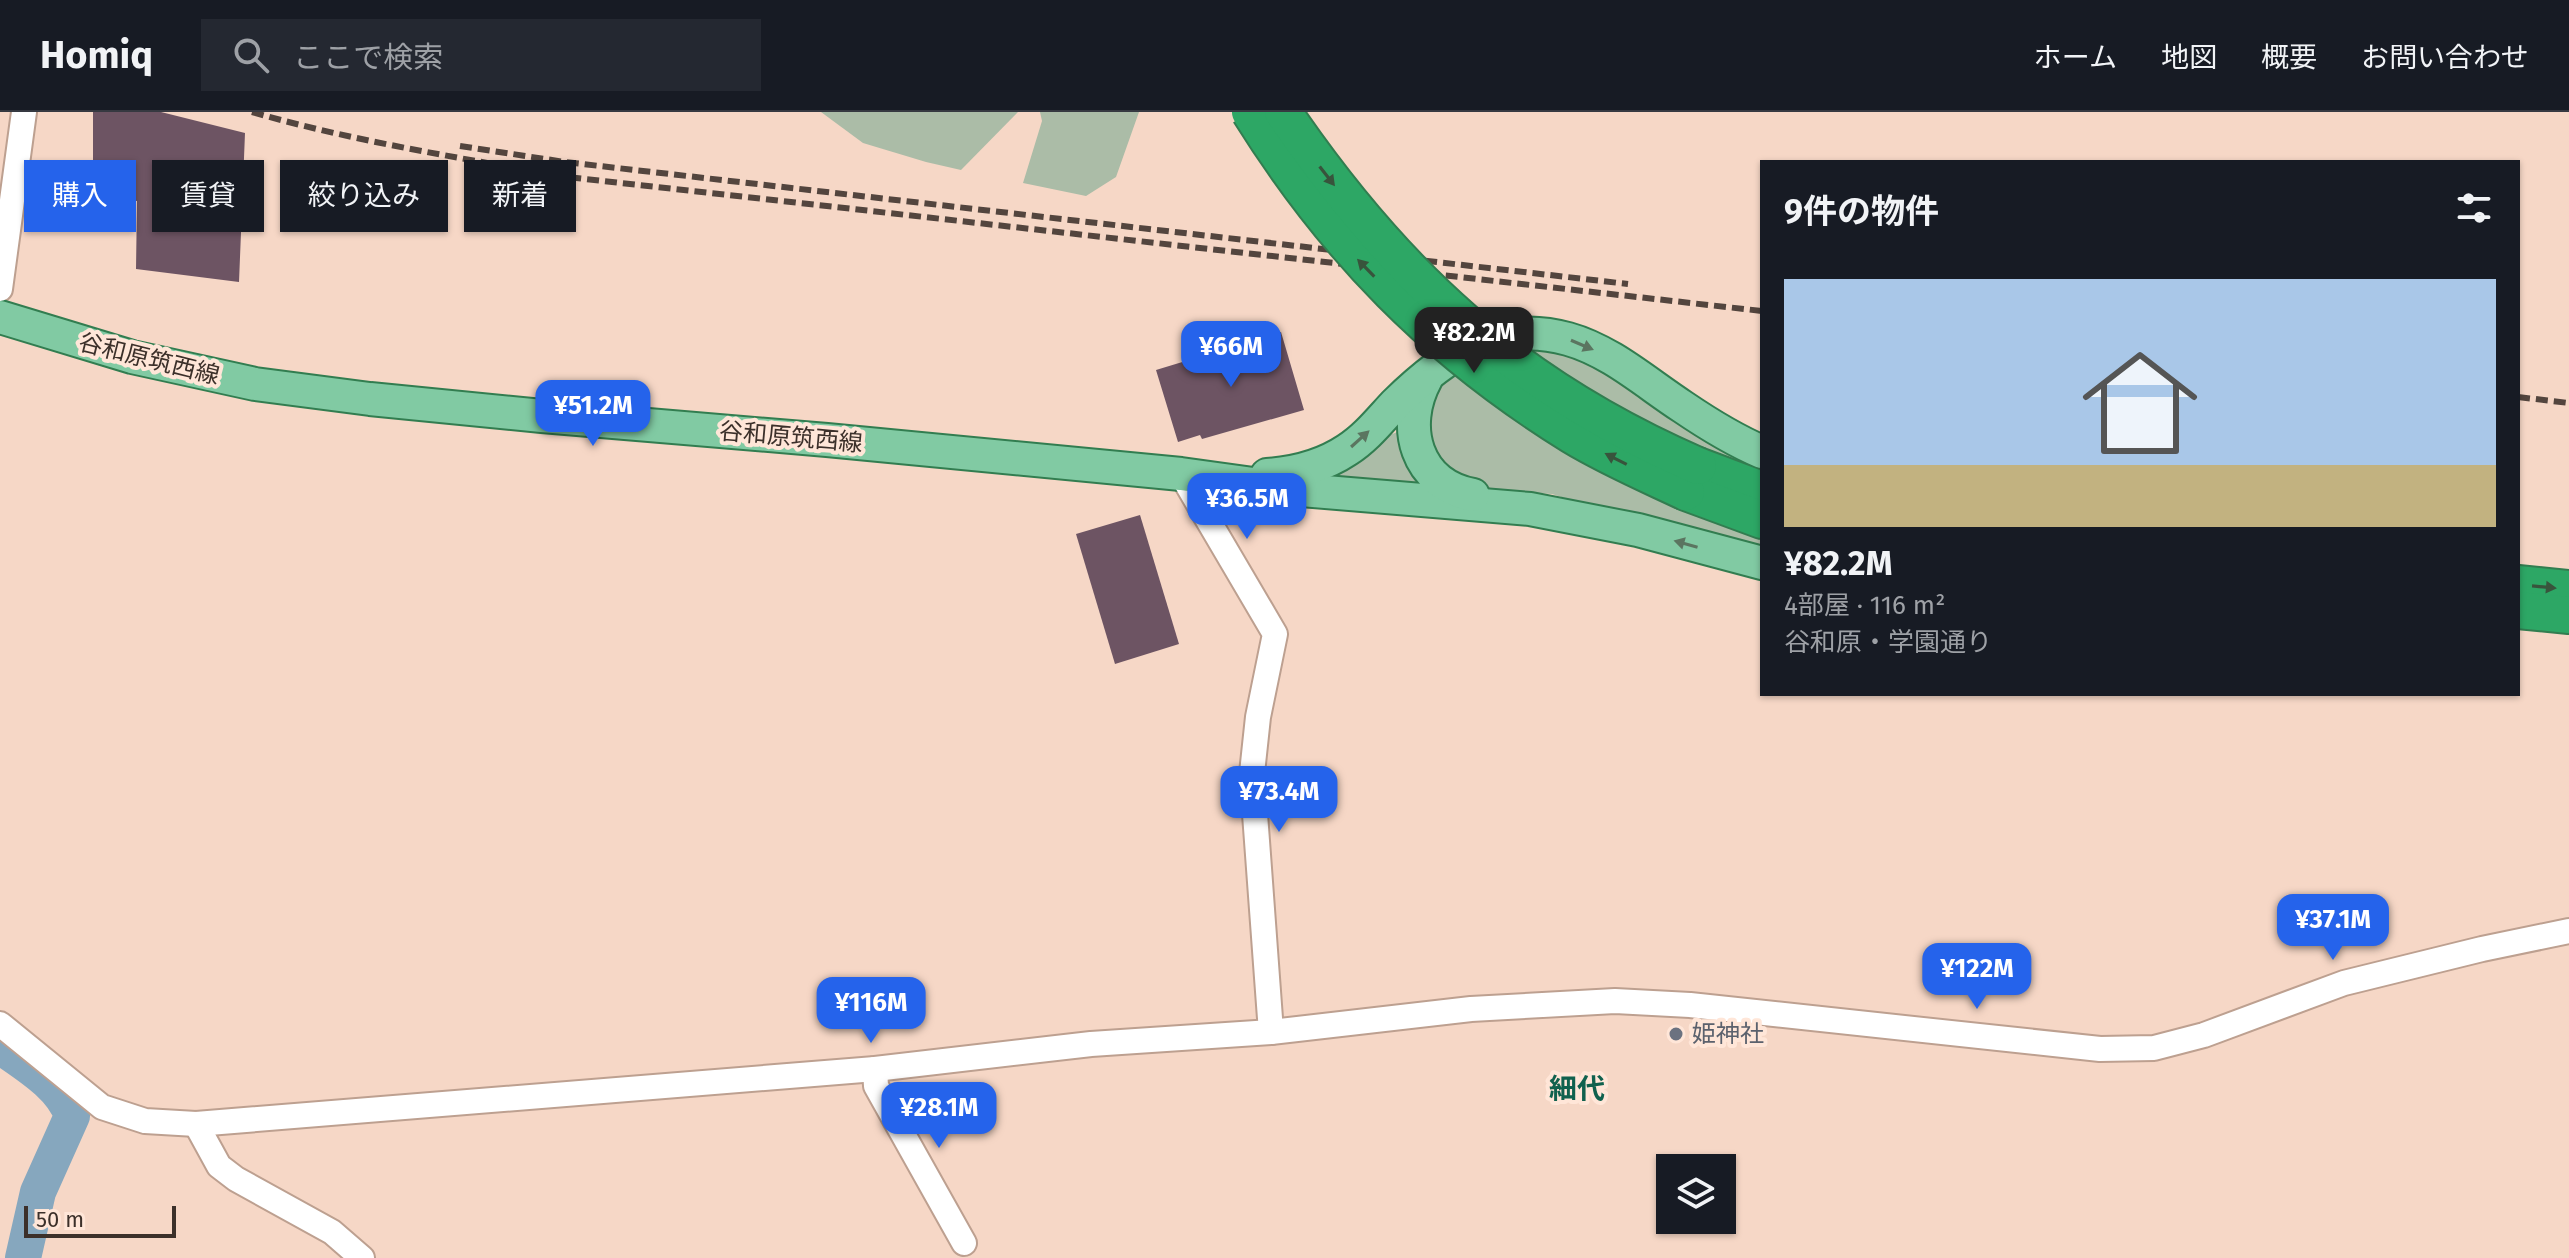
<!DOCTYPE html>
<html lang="ja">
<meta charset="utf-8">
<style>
body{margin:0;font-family:"Fira Sans","Noto Sans JP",sans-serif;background:#242831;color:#f1f3f6;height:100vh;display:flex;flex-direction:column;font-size:30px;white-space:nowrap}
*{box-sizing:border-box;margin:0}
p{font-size:26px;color:#9ea1a6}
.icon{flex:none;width:44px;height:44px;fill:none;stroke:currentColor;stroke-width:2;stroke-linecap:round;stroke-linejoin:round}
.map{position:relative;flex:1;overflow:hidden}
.panel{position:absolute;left:1760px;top:48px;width:760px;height:536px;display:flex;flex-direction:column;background:#171b24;border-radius:0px;box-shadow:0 2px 6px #0004}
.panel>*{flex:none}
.hud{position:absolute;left:24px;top:48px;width:760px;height:72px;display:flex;gap:16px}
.controls{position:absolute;left:1656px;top:1042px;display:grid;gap:16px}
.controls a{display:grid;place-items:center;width:80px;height:80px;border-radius:0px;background:#171b24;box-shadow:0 2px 6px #0004;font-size:40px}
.scale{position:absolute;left:24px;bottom:20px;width:152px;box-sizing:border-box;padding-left:8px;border:4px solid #3c302a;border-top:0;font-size:22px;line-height:28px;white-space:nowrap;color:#3c302a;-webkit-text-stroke:6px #ffe6d8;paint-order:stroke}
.price{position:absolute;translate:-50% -68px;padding:0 18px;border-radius:16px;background:#2563eb;color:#fff;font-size:26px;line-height:52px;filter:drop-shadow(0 2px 4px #0008)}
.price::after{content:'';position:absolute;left:50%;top:48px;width:24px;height:18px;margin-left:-12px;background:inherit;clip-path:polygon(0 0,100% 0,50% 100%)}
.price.on{background:#222;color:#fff}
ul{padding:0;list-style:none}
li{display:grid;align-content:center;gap:16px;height:424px;padding:0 24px}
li+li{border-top:2px solid #363941}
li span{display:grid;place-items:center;height:248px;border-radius:0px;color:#555}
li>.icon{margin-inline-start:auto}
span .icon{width:144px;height:144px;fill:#fffc;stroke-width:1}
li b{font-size:34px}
h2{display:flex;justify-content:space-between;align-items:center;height:96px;padding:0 24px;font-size:34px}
.chip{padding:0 28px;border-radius:0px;background:#171b24;box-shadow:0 2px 6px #0004;font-size:28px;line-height:72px}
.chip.on{background:#2563eb;color:#fff}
header{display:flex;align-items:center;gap:48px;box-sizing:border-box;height:112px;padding:0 40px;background:#171b24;border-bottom:2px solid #363941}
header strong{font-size:38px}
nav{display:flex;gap:44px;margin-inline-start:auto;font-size:28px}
.search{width:560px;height:72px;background:#242831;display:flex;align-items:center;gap:20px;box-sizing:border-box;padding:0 28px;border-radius:0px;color:#9ea1a6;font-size:30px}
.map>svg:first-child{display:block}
.green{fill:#abbca7}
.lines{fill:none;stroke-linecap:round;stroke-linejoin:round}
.river{stroke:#86a7be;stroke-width:36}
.building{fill:#6d5463}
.minor-casing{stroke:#bda090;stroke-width:28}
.major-casing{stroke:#327d50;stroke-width:36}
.highway-casing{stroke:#327d50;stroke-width:40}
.minor{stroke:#fff;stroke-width:24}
.major{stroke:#81caa3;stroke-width:32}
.highway{stroke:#2da765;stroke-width:36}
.rail{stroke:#53453e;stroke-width:6;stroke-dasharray:12 6;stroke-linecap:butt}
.highway-bridge-casing{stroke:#327d50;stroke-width:40;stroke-linecap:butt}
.highway-bridge{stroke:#2da765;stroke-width:36}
.oneway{fill:#38543c}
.oneway2{fill:#5b7560}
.worship-dot{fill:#6b7280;stroke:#ffe6d8;stroke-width:3}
.labels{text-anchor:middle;stroke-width:8;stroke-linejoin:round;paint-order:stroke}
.street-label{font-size:24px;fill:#3c302a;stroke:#ffe6d8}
.worship-label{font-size:24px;fill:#5b616d;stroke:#ffe6d8;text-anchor:start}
.quarter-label{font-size:28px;font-weight:bold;fill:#10614e;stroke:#ffe6d8}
</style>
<header>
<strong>Homiq</strong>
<div class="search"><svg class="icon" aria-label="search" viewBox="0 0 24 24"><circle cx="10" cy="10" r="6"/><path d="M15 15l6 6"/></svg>ここで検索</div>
<nav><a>ホーム</a><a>地図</a><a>概要</a><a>お問い合わせ</a></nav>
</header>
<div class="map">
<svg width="2569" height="1146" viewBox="0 0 2569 1146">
<rect width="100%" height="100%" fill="#f6d7c6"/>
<!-- green -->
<g class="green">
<polygon points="821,0 1018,0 961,58 926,50 863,31"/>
<polygon points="1040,0 1139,0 1116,65 1086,84 1023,71 1042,9"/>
<polygon points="1511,232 1576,239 1762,347 1762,369 1660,324"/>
<polygon points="1453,255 1762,420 1762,443 1670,420 1552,382 1475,377 1430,344 1423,290"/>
<polygon points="1404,317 1437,377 1323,364 1369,332"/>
</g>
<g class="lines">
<!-- river -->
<path class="river" d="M 0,934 C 25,952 62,973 72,1004 L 38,1080 L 23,1146"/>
</g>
<!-- building -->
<g class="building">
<polygon points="93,0 161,0 245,21 239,170 136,157 137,89 114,88 114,53 93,53"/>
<polygon points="1281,220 1304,298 1202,327 1200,323 1178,330 1156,258"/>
<polygon points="1140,403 1179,532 1115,552 1076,422"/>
</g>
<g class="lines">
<defs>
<g id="minor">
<polyline points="0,177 24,0"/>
<polyline points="1181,362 1275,522 1258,605 1252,661 1271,920"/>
<polyline points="0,912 102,995 145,1009 196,1012 875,957 1091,932 1271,920 1471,897 1615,889 1690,893 2100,937 2154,936 2204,923 2344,871 2482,837 2569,819"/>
<polyline points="875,957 876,974 964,1131"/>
<polyline points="196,1012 219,1054 236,1067 332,1120 362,1146"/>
</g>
<g id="major">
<polyline points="0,205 132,245 255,272 370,287 542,304 827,328 1181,362 1289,377 1530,397 1638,418 1762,451"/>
<path d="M 1426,267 C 1400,315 1416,372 1473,383"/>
<path d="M 1267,363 C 1295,361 1323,354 1347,338 C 1366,326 1380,308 1395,292 C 1444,244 1495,207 1568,227 C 1611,239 1646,271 1683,295 C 1708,312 1734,328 1762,340"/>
</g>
<g id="highway">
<polyline points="1698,354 1762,378"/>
<polyline points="1686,380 1762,408"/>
<polyline points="2518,472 2569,477"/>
<polyline points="2518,498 2569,503"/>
</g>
</defs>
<!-- minor casing -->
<use href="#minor" class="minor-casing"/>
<!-- major casing -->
<use href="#major" class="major-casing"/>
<!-- highway casing -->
<use href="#highway" class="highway-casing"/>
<!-- minor -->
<use href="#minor" class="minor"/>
<!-- major -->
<use href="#major" class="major"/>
<!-- highway -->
<use href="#highway" class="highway"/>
<!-- rail -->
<g class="rail">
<path d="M 252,0 C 352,29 457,45 559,64 L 1762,199"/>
<polyline points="460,34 565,50 1628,172"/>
<polyline points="2518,285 2569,291"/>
</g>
<defs>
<g id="highway-bridge">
<path d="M 1250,0 C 1335,136 1435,238 1572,323 C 1608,345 1648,362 1686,380"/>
<path d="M 1283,0 C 1395,164 1514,274 1698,354"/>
</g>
</defs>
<!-- highway-bridge casing -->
<use href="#highway-bridge" class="highway-bridge-casing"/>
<!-- highway-bridge -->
<use href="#highway-bridge" class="highway-bridge"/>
</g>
<!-- one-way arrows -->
<defs><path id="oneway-solid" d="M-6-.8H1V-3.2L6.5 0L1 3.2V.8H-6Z" transform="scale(2)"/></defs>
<g class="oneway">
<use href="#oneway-solid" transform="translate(1327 64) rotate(52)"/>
<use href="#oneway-solid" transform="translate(1366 156) rotate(-134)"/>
<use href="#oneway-solid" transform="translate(1616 347) rotate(-153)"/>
<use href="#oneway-solid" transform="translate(2544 475) rotate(5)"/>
</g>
<g class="oneway2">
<use href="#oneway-solid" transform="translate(1582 233) rotate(23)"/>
<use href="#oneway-solid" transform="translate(1360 327) rotate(-42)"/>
<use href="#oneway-solid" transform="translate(1686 432) rotate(-164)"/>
</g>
<!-- markers -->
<circle class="worship-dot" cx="1676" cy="922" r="8"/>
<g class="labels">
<!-- street labels -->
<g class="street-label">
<text transform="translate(149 247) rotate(14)" y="8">谷和原筑西線</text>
<text transform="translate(791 325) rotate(5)" y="8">谷和原筑西線</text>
</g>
<!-- worship labels -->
<g class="worship-label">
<text x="1692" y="930">姫神社</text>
</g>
<!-- quarter labels -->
<g class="quarter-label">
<text x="1577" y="986">細代</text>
</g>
</g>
</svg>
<div class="controls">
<a><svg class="icon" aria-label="layers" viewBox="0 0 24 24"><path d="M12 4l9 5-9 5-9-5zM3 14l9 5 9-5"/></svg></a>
</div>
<div class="scale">50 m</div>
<b class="price on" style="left:1474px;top:263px">¥82.2M</b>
<b class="price" style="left:1231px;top:277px">¥66M</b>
<b class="price" style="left:593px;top:336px">¥51.2M</b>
<b class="price" style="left:1247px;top:429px">¥36.5M</b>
<b class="price" style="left:1279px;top:722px">¥73.4M</b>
<b class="price" style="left:2333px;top:850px">¥37.1M</b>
<b class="price" style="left:1977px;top:899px">¥122M</b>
<b class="price" style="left:871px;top:933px">¥116M</b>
<b class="price" style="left:939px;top:1038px">¥28.1M</b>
<div class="hud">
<a class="chip on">購入</a>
<a class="chip">賃貸</a>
<a class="chip">絞り込み</a>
<a class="chip">新着</a>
</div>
<section class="panel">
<h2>9件の物件<svg class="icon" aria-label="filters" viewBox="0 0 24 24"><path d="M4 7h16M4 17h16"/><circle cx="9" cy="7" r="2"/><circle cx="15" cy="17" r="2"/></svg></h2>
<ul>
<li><span style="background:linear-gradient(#a9c7e8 75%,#c2b280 0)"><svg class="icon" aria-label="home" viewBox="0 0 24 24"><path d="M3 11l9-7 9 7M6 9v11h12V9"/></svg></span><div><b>¥82.2M</b><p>4部屋 · 116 m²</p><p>谷和原・学園通り</p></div></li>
</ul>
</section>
</div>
